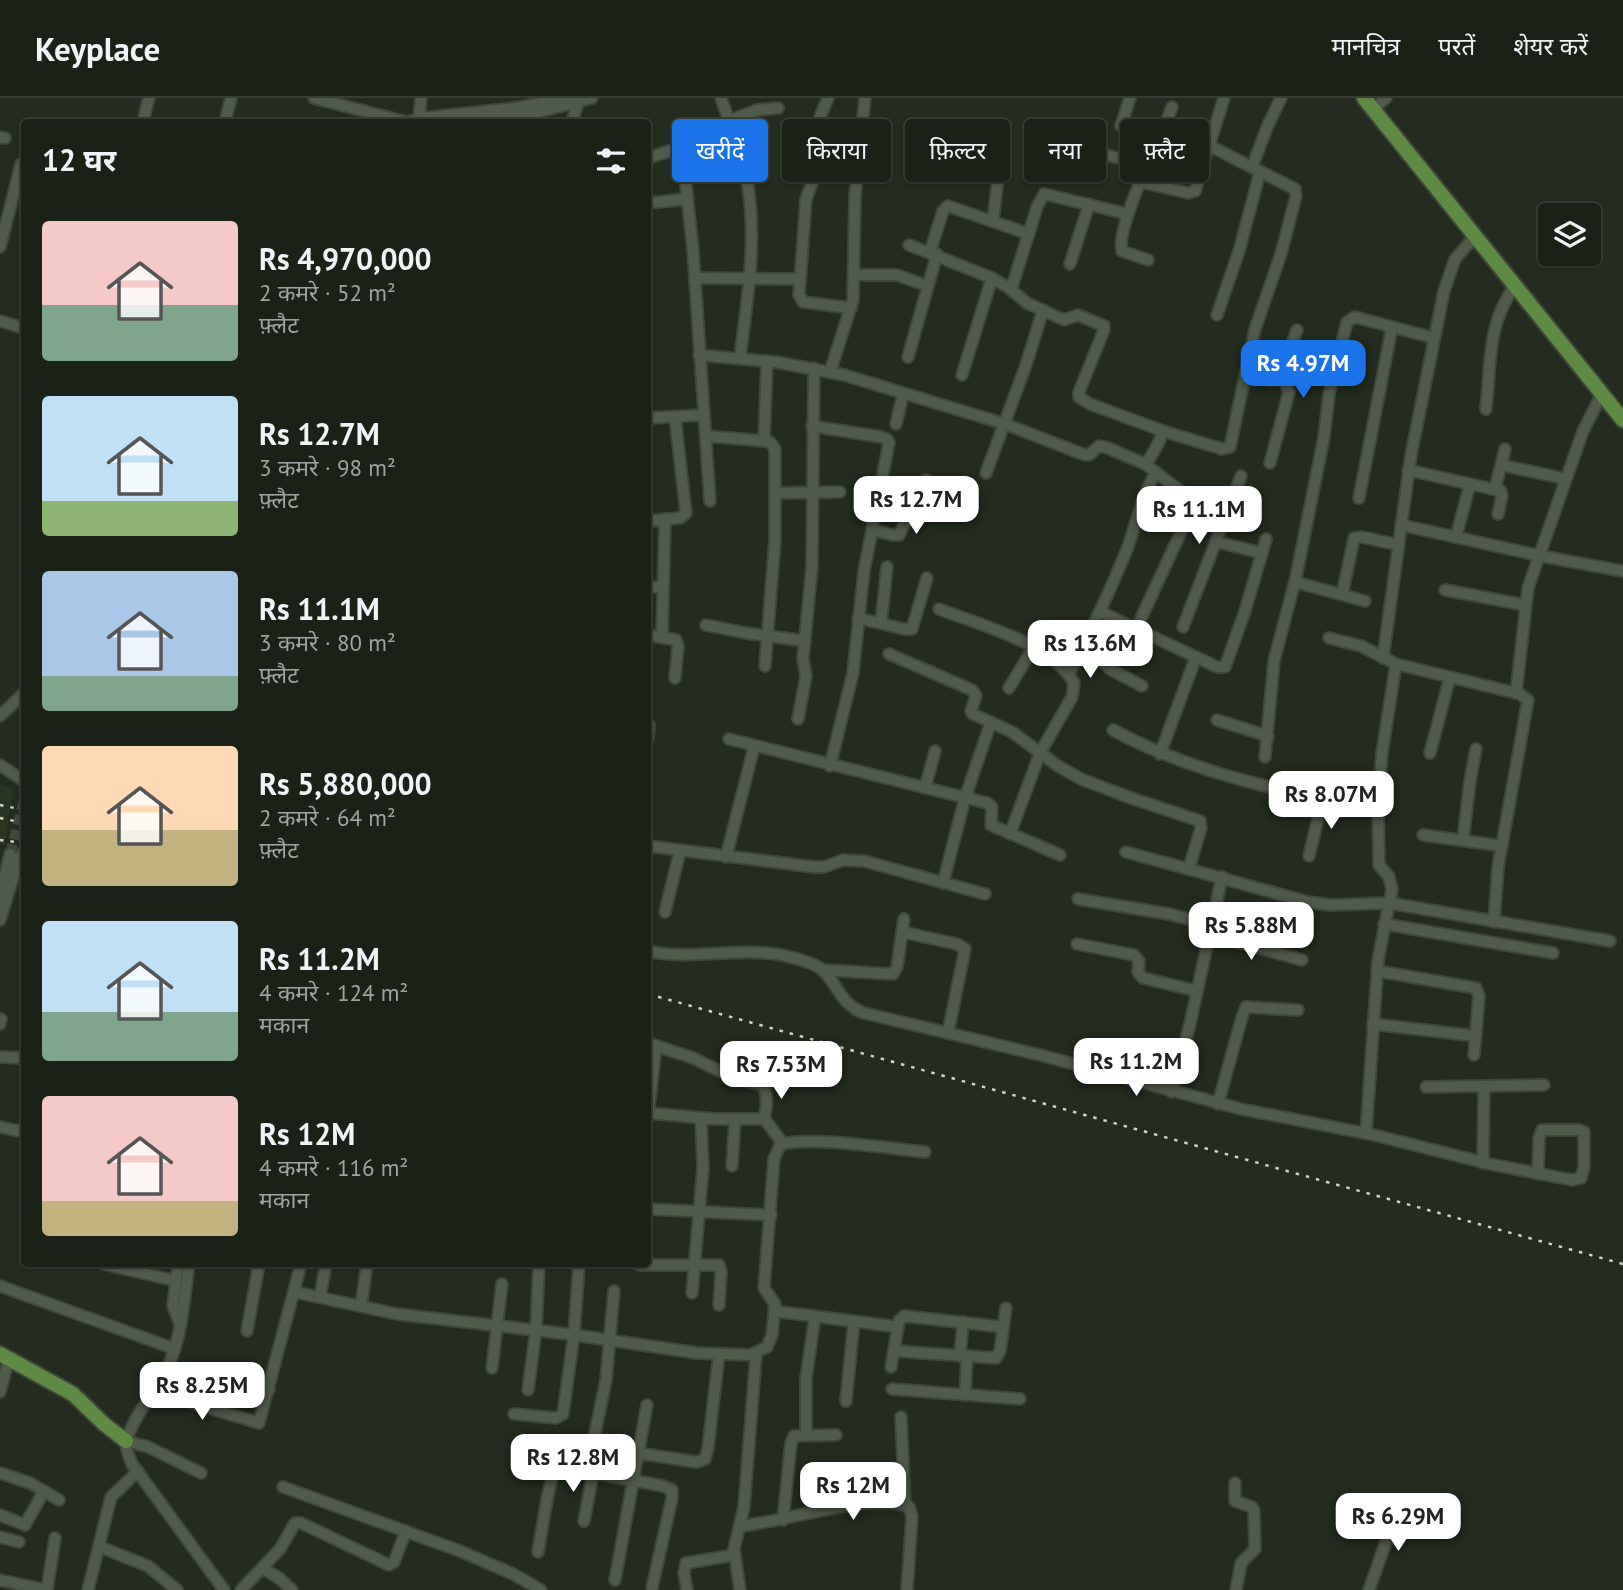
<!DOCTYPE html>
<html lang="hi">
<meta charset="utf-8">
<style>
body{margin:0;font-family:"PT Sans","Noto Sans Devanagari",sans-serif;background:#23291f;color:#f1f3f6;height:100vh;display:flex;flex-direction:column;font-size:26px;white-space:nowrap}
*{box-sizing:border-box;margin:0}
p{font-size:23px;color:#9fa3a1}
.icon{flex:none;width:38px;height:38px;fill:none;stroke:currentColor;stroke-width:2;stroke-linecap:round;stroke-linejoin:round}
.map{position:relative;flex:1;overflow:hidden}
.details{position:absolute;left:21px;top:21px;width:630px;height:1148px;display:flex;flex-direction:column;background:#1a2116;border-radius:7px;box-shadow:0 2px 5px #0004,0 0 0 2px #383e35}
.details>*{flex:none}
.guide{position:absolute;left:672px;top:21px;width:665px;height:63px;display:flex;gap:14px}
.fabs{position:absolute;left:1538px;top:105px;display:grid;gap:14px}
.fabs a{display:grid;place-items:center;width:63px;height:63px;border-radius:7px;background:#1a2116;box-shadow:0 2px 5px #0004,0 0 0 2px #383e35;font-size:35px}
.price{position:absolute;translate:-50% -60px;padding:0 16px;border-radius:14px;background:#fff;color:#222;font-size:23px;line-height:46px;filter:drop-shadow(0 2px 4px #0008)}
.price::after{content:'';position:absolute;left:50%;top:42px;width:21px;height:16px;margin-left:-10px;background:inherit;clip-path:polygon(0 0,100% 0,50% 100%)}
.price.selected{background:#1a73e8;color:#fff}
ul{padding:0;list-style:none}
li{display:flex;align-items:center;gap:21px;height:175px;padding:0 21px}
li span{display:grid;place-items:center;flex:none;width:196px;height:140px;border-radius:7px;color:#555}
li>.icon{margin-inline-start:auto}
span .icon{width:84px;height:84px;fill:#fffc;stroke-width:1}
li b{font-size:30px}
h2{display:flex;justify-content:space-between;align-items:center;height:84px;padding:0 21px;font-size:30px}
.pill{padding:0 24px;border-radius:7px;background:#1a2116;box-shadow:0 2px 5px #0004,0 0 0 2px #383e35;font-size:24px;line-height:63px}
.pill.selected{background:#1a73e8;color:#fff}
header{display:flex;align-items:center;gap:42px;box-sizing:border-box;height:98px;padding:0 35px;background:#1a2116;border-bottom:2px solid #383e35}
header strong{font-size:33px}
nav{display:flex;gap:38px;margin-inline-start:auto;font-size:24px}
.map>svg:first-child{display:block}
.built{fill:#293622}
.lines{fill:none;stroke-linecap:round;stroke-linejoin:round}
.minor-tunnel{stroke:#40483b;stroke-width:10;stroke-dasharray:10 5;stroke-linecap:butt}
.minor-casing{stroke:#3f473a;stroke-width:14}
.major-casing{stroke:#3f473a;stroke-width:18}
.minor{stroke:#515b4c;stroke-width:10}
.major{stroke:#5e8a42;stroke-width:14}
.rail{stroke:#cdd4c9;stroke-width:2.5;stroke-dasharray:3.5 7;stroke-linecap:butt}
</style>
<header>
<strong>Keyplace</strong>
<nav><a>मानचित्र</a><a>परतें</a><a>शेयर करें</a></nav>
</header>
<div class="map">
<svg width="1623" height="1492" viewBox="0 0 1623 1492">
<rect width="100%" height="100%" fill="#232c1e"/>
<!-- built -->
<polygon class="built" points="0,686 13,690 5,746 0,747"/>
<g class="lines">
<!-- minor-tunnel -->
<polyline class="minor-tunnel" points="10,756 24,702"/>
<defs>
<g id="minor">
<polyline points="314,0 406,24"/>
<path d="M 721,0 C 731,29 743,58 748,88 C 757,146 747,202 740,260"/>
<polyline points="828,0 820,19 812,85 806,101 799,197 803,204 851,210"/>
<polyline points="1373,11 1386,0"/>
<polyline points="419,21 421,0"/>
<polyline points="143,23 149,0"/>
<polyline points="729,23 757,12 778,10"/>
<polyline points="225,24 231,0"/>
<polyline points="408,24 423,20 516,10 567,0"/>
<polyline points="464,24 531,16 592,0"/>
<polyline points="572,24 578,5"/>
<polyline points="1121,28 1130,0"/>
<polyline points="1162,37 1208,53"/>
<polyline points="0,39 5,40"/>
<polyline points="1102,56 1149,67"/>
<polyline points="648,60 694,45 730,26"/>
<polyline points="1252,69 1268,27 1281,0"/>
<polyline points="685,78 693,153 710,403"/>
<polyline points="1141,84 1188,95 1195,93 1224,0"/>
<polyline points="648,105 688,101"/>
<polyline points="993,123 1001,53"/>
<polyline points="909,147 992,180 1009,190 1027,205 1064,222 1078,217 1104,228 1104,232 1079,294 1079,299 1090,306 1163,333 1158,346 1146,367"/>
<polyline points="0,149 21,66"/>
<polyline points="930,154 943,113 948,108 1029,136"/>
<path d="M 1148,162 L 1122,153 C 1115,129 1162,37 1172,9"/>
<polyline points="1070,166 1089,106"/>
<polyline points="855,177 897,177 928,188"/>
<polyline points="695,180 800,181"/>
<polyline points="1011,192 1037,109 1044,96 1128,116"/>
<polyline points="1217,217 1239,153 1260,74"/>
<polyline points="0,223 24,230"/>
<polyline points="699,257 776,264 844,277 1005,326 1085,357 1089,357 1099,348 1108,350 1145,366 1184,396 1231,405"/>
<polyline points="908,259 937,156"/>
<polyline points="830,274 853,202 855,98 865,0"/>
<polyline points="962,277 992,180"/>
<polyline points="1245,277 1270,282 1281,281"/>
<path d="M 1486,311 C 1491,266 1487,225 1515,188"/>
<polyline points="648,320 704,317"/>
<polyline points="896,326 903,296"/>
<polyline points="812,328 881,339 888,342 889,345 864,473 853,575 830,668"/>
<polyline points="1163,333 1222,351 1230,349 1255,231 1281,156 1296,98 1295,91 1210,48"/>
<polyline points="706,338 764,343 770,344 775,351 775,442 765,568"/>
<polyline points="764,343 767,263"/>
<polyline points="1270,365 1289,294 1281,276 1297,232"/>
<polyline points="1501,367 1566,381"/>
<polyline points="1408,372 1501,393 1502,398 1498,416"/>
<polyline points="986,375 1026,267 1043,212"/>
<polyline points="1495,391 1505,351"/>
<polyline points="775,395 840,394"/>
<polyline points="1359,400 1392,229"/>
<polyline points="648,423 680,420 686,415 675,319"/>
<polyline points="1401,427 1541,458 1623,473"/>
<polyline points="872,432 893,437 899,437 926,382"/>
<polyline points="1456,439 1470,386"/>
<polyline points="1217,444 1262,455"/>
<polyline points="1295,484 1365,503"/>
<polyline points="648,489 663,489"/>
<polyline points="1445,492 1525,507"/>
<polyline points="1342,497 1354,440 1362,439 1399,447"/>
<path d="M 939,511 C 980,527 1051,545 1074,585 L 1072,599 L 1040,655 L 1010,736"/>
<polyline points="1101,514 1217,569 1225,569 1245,513 1266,441"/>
<polyline points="858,520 904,531 912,531 927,480"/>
<polyline points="881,525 887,469"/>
<polyline points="1123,525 1104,565 1110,571 1142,588"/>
<polyline points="706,527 746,535 805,543"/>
<polyline points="1183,529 1241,378"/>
<polyline points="1136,531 1181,434"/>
<polyline points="648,537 676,542 678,548 675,580"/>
<polyline points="662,539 665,421"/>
<polyline points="1329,540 1361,548 1396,566 1520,596 1528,602 1498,769 1494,824"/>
<polyline points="889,556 972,592 976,598 971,613 973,616 1012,634 1058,668 1081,681 1128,699 1200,723 1201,730 1189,770"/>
<polyline points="1383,560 1411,357 1444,193 1455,161 1476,137"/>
<path d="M 1069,576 C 1090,535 1110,494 1127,451 C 1136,426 1142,398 1156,374"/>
<polyline points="1009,590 1033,550"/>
<polyline points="1516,595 1528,490 1583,333 1602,296"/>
<polyline points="0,618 24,595"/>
<polyline points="798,621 806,578 803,561 812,468 814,270"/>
<polyline points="1217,622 1268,638"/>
<path d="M 1113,632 C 1194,676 1287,695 1378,710"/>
<polyline points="648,640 649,627"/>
<polyline points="729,641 987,705 992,709 991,727 1060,757"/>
<polyline points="1430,655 1450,579"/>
<polyline points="1160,656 1196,559"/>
<polyline points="1265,659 1274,563 1296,479 1324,339 1329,296 1347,224 1355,219 1434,240"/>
<polyline points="0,667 24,683"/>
<polyline points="925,690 935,653"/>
<polyline points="1423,737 1502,748"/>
<polyline points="1463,742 1470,683 1476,651"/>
<polyline points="648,748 814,769 824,769 843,762 864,763 985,796"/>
<polyline points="1126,754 1308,804 1330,807 1389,805 1610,843"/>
<polyline points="1309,758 1323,700"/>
<polyline points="726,759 754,649"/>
<polyline points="943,785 965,700 991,624"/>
<polyline points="0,799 10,756"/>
<polyline points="1078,801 1169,816 1211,827"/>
<polyline points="665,814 680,753"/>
<polyline points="0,822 19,760 24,754"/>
<polyline points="1384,826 1553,855"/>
<polyline points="902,834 957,846 965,851 948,935"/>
<polyline points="1209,836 1302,862"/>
<polyline points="1077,846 1134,857 1139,863 1138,874 1143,880 1197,893"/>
<path d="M 648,853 C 687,862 727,851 767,855 C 781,856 796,860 810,865 C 837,874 834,904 864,915 L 1040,957 L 1241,1011 L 1374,1037 L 1490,1066 L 1572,1082 L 1581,1080 L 1584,1069 L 1584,1034 L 1579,1032 L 1542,1032 L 1539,1040 L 1538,1076"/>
<polyline points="824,872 893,876 897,869 904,821"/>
<polyline points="1377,873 1476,890 1479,898 1474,957"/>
<polyline points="0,926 1,921"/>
<polyline points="1373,926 1476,938"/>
<path d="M 648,945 L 693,960 L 734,980 L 762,987 C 768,994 768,1014 762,1021 L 715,1021 L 648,1015"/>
<polyline points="0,959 24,960"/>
<polyline points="1426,989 1544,987"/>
<polyline points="1172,994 1190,926 1222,779"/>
<polyline points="1218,1006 1242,919 1246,909 1298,912"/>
<polyline points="648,1018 656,948"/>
<polyline points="764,1020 783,1046"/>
<polyline points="0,1029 24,1034"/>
<polyline points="1366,1035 1378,862 1392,791 1389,779 1379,767 1378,705 1382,655 1396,566"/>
<polyline points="1483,1065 1484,988"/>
<polyline points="732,1068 735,1021"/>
<polyline points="648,1111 771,1117"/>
<polyline points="104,1166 176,1183"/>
<polyline points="178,1166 173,1208 180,1226"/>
<path d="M 189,1166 C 184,1198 183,1237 168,1268 C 159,1287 129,1325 126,1345 C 126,1352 129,1359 132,1366 L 224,1492"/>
<polyline points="639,1167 719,1167 721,1174 719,1207"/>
<polyline points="0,1188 175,1251"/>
<path d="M 294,1194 L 397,1216 L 568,1236 L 697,1255 L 751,1257 L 767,1249 L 772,1237 L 775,1206 L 764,1190 L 774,1061 L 780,1047 C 804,1037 894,1051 925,1054"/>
<polyline points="692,1195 703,1070 701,1020"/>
<polyline points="320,1199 326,1166"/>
<polyline points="361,1208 367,1166"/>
<polyline points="774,1213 898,1229"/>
<polyline points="247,1233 259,1166"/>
<polyline points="894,1253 996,1260 1000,1253 1006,1210"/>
<polyline points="960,1258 963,1224"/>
<polyline points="891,1269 899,1223 904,1218 1003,1229"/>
<polyline points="492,1270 502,1186"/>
<polyline points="192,1273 269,1292"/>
<polyline points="892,1291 1020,1301"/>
<polyline points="528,1292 536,1232 539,1166"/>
<polyline points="153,1293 259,1325 301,1166"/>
<polyline points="0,1294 9,1261"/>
<polyline points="965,1297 967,1259"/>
<polyline points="846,1303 854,1223"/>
<polyline points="514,1316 556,1320 563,1316 574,1236 579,1166"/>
<polyline points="901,1319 905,1407"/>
<polyline points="806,1336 806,1280 815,1218"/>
<polyline points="126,1343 148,1349 201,1375"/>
<polyline points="638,1355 696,1364 705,1361 708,1350 719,1256"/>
<polyline points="555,1368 663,1388 672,1392 672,1400 652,1490"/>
<polyline points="587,1374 606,1282 614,1193"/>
<polyline points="0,1375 30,1385 59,1402"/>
<polyline points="1235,1385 1235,1403 1252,1409 1254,1413 1255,1451 1241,1465 1236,1492"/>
<polyline points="283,1389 460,1453 513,1476 541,1492"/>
<polyline points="0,1417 25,1427 44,1393"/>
<polyline points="783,1422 791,1345 794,1338 836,1337"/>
<polyline points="584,1423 593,1375"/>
<path d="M 740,1428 C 794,1422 850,1399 905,1407 L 909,1409 L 912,1418 L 907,1492"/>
<polyline points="0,1439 19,1444"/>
<polyline points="100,1449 148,1468 177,1492"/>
<polyline points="538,1454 547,1401 560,1345"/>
<polyline points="262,1470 279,1480 292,1492"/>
<polyline points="0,1482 46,1492"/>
<polyline points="615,1482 647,1307"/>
<polyline points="47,1492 55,1440"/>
<polyline points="88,1492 111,1399 138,1373"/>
<polyline points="241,1492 280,1451 295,1425 301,1425 389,1467 394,1464 406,1433"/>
<polyline points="687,1492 684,1475 686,1465 735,1457"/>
<polyline points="740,1492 734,1451 744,1409 756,1257"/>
<polyline points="1369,1492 1400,1404"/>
</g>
<g id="major">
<polyline points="1364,0 1623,322"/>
<polyline points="0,1256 73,1296 104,1326 126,1343"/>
</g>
</defs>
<!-- minor casing -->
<use href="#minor" class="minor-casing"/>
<!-- major casing -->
<use href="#major" class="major-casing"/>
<!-- minor -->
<use href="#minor" class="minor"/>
<!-- major -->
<use href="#major" class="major"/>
<!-- rail -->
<g class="rail">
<polyline points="0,707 24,712"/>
<polyline points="0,720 24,725"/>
<polyline points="0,742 24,745"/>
<polyline points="648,896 1623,1166"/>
</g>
</g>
</svg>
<div class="fabs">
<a><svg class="icon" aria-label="layers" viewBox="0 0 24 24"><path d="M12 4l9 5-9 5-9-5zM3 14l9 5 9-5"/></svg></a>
</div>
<b class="price selected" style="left:1303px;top:302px">Rs 4.97M</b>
<b class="price" style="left:916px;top:438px">Rs 12.7M</b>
<b class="price" style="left:1199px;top:448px">Rs 11.1M</b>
<b class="price" style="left:1090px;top:582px">Rs 13.6M</b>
<b class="price" style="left:1331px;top:733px">Rs 8.07M</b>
<b class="price" style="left:1251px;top:864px">Rs 5.88M</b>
<b class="price" style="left:1136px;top:1000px">Rs 11.2M</b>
<b class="price" style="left:781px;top:1003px">Rs 7.53M</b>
<b class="price" style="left:202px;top:1324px">Rs 8.25M</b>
<b class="price" style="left:573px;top:1396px">Rs 12.8M</b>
<b class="price" style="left:853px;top:1424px">Rs 12M</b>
<b class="price" style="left:1398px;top:1455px">Rs 6.29M</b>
<div class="guide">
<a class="pill selected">खरीदें</a>
<a class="pill">किराया</a>
<a class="pill">फ़िल्टर</a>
<a class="pill">नया</a>
<a class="pill">फ़्लैट</a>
</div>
<section class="details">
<h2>12 घर<svg class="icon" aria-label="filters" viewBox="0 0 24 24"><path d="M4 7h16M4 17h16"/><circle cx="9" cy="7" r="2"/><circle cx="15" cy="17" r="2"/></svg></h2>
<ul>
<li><span style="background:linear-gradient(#f6c9c9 60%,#7fa58c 0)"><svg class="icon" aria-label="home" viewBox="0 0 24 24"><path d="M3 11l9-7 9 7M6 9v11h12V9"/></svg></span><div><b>Rs 4,970,000</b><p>2 कमरे · 52 m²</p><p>फ़्लैट</p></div></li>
<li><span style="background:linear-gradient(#bfe0f5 75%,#8fb573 0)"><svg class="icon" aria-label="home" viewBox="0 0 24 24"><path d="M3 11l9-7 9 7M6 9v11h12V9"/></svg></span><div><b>Rs 12.7M</b><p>3 कमरे · 98 m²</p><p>फ़्लैट</p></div></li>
<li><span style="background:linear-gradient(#a9c7e8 75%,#7fa58c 0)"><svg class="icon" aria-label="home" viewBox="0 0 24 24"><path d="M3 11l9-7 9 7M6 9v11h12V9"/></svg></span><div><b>Rs 11.1M</b><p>3 कमरे · 80 m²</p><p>फ़्लैट</p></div></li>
<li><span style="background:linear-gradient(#ffd9b3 60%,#c2b280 0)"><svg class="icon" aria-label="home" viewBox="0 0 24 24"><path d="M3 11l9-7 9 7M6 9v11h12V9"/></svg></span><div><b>Rs 5,880,000</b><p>2 कमरे · 64 m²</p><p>फ़्लैट</p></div></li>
<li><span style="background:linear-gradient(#bfe0f5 65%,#7fa58c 0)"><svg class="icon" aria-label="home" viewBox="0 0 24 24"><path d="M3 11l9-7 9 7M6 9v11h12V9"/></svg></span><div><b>Rs 11.2M</b><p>4 कमरे · 124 m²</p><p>मकान</p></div></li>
<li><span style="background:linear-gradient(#f6c9c9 75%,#c2b280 0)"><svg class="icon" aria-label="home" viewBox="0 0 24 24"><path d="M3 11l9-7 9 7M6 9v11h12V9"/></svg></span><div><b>Rs 12M</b><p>4 कमरे · 116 m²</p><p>मकान</p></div></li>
</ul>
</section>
</div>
